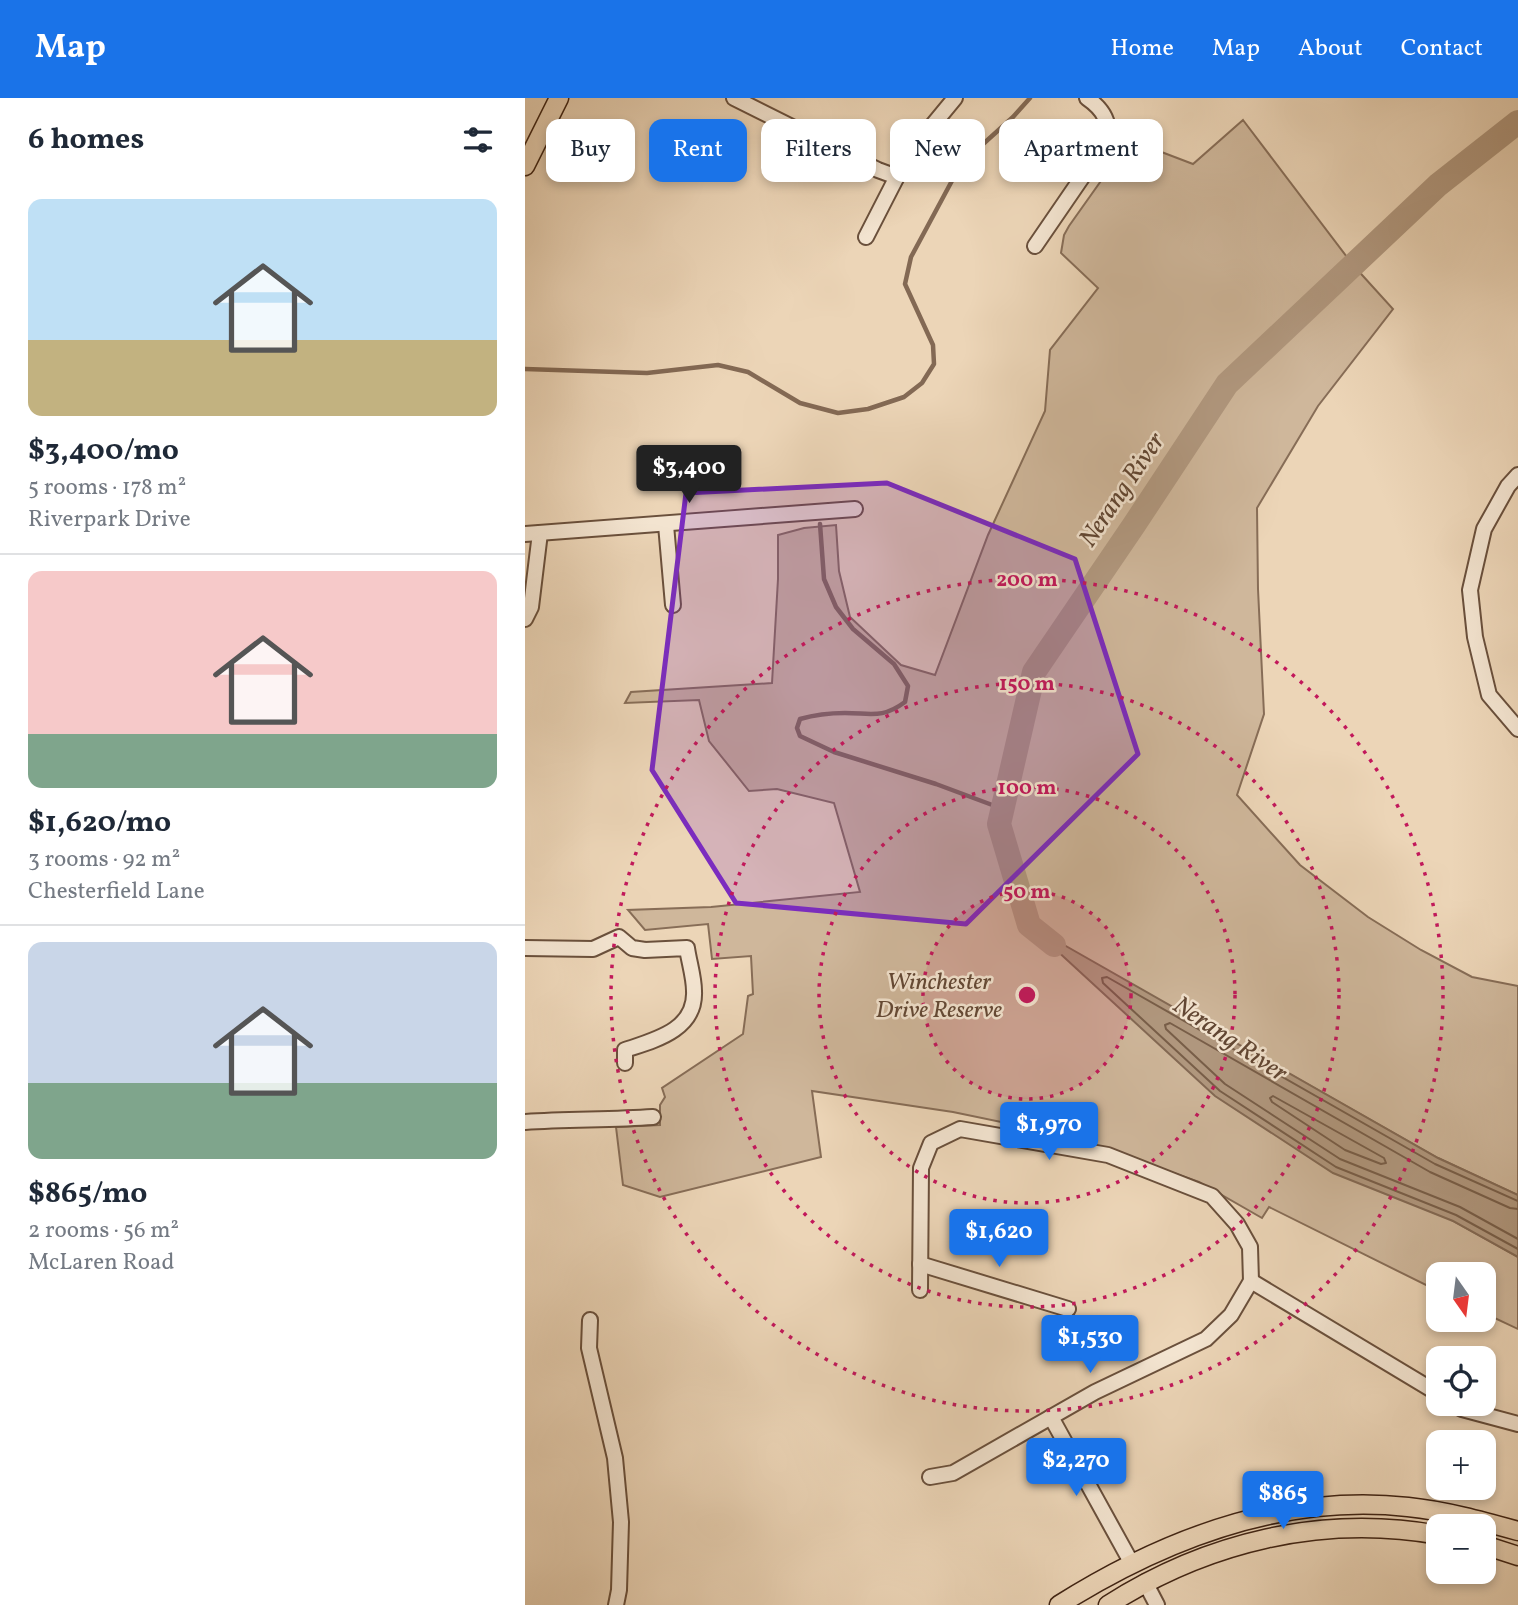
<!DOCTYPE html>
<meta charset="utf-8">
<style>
body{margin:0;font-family:Vollkorn,serif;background:#f6f6f7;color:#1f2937;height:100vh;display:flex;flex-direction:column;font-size:26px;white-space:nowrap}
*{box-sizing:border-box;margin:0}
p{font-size:23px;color:#747a83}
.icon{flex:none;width:38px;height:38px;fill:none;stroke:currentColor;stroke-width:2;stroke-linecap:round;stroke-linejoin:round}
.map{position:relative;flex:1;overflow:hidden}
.drawer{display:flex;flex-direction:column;background:#fff;width:525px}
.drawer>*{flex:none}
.top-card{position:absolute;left:21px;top:21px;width:665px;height:63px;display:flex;gap:14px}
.needle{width:46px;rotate:166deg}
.buttons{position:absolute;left:901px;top:1164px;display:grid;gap:14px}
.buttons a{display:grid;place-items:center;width:70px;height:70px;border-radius:14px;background:#fff;box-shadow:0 4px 10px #0003;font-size:35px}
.price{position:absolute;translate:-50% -60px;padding:0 16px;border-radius:7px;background:#1a73e8;color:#fff;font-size:23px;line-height:46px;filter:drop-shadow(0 2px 4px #0008)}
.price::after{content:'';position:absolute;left:50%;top:42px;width:21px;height:16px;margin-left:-10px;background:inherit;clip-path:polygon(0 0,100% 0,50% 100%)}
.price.on{background:#222;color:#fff}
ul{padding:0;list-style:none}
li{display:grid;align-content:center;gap:14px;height:371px;padding:0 28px}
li+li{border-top:2px solid #e0e1e3}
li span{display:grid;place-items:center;height:217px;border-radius:14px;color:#555}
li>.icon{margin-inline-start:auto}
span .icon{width:126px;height:126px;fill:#fffc;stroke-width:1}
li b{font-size:30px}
h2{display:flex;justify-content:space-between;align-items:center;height:84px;padding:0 28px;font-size:30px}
.chip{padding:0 24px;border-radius:14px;background:#fff;box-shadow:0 4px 10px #0003;font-size:24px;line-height:63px}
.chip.on{background:#1a73e8;color:#fff}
header{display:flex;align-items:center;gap:42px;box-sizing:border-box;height:98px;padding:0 35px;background:#1a73e8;color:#fff}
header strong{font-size:33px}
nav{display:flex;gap:38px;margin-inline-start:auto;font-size:24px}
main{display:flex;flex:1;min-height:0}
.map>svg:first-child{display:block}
.green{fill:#cfb79b;stroke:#876d57;stroke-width:2}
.water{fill:#b1987f;stroke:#836954;stroke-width:2}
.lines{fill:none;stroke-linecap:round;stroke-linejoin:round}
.shore{stroke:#785e49;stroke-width:2}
.stream{stroke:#836954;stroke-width:4.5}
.river{stroke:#b1987f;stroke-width:24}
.minor-casing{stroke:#6a503c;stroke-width:18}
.major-casing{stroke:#3f2313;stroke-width:21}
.minor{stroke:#f3e4d0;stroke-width:14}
.major{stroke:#ecd5b7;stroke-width:18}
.marked{fill:#7b2cbf;fill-opacity:0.2;stroke:#7b2cbf;stroke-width:5;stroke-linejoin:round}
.ring{fill:none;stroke:#c2185b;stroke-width:3.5;stroke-dasharray:3.5 7}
.labels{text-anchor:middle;stroke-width:5;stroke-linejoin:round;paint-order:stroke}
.park-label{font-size:24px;font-style:italic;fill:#634835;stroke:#f3e4d0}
.water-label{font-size:26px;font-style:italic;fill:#614633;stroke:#f3e4d0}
.centre{fill:#c2185b;stroke:#f3e4d0;stroke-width:3.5}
.ring-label{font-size:21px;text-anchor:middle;font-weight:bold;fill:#c2185b;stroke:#f3e4d0;stroke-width:5;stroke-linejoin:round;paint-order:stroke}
</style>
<header>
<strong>Map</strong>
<nav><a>Home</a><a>Map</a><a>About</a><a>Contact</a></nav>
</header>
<main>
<section class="drawer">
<h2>6 homes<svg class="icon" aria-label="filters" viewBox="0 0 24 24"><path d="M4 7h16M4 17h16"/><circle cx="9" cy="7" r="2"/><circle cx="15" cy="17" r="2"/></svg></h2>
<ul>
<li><span style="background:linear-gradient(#bfe0f5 65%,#c2b280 0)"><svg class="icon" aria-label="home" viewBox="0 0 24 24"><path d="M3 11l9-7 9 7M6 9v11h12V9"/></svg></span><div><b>$3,400/mo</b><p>5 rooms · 178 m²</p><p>Riverpark Drive</p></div></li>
<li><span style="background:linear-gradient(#f6c9c9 75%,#7fa58c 0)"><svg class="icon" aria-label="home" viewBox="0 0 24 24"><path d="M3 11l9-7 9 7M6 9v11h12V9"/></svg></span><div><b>$1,620/mo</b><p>3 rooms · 92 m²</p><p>Chesterfield Lane</p></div></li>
<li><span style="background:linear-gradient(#c9d6e8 65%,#7fa58c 0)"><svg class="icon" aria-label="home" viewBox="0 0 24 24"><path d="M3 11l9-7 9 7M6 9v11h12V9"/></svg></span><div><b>$865/mo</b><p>2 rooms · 56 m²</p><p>McLaren Road</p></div></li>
</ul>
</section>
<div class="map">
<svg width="993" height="1507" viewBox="0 0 993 1507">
<rect width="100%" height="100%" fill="#ecd5b7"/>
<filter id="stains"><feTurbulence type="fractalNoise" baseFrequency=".00286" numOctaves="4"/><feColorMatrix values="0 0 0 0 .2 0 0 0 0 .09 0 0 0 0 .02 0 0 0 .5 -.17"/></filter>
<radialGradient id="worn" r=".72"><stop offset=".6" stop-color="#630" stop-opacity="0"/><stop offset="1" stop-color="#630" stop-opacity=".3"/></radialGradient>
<!-- green -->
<polygon class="green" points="718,22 828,167 868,211 793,308 732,410 733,491 739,616 712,697 775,767 843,819 896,852 947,879 993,888 993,1097 913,1060 507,830 928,1123 993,1159 993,1231 959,1215 959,1176 914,1176 913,1193 744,1109 737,1120 674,1084 543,1038 428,1014 287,993 296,1059 135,1099 98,1087 91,1029 135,1027 135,1007 140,999 137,990 218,936 223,898 228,896 226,858 187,861 183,826 120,832 103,812 186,809 335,794 309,705 252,691 224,693 184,643 174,602 100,605 106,594 247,585 253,481 253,437 279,430 311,427 314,473 325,519 376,567 410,577 463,437 520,313 525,252 573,190 536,155 539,137 544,128 605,42 668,66"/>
<!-- water -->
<polygon class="water" points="504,827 913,1060 993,1097 993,1159 928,1123 808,1075 690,998"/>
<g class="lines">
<!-- shore -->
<g class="shore">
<polygon points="748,998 859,1060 861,1065 856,1066 820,1052 747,1004 745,1000"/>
<polyline points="993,1103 910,1066 582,879 577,880 578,885 695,993 811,1069 931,1117 993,1151"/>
<polyline points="993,1111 985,1110 905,1074 645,925 640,927 641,931 700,986 815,1061 935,1109 993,1141"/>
</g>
<!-- stream -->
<g class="stream">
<polyline points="0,271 122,275 193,267 223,274 275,305 313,315 343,311 379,299 397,285 409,266 408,247 380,186 386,159 436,66 488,19 505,0"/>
<path d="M 295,426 L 299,481 L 311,509 L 328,531 L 369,566 L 383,588 L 380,604 C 357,621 346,615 320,615 C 305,615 289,617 275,621 L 272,630 L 275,638 L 309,654 L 411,686 L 478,711"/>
</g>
<!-- river -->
<polyline class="river" points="529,847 504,827 474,726 509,574 609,427 702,286 913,87 993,24"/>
<defs>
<g id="minor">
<polyline points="209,0 353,72 372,79"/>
<polyline points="584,32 626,64"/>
<polyline points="341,139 383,57 430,0"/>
<path d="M 510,148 L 582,43 C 586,24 578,11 562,0"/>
<polyline points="993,377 983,388 959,431 945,492 950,539 964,597 993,631"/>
<polyline points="141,427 148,507"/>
<polyline points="0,436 330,411"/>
<polyline points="0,521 6,509 15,435"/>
<path d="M 0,850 L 68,851 L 94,839 L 107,850 L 120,852 L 162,850 C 164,864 169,879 169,893 C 171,932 130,942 100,952 L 100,965"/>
<path d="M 0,1024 C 43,1021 85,1022 128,1019"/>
<polyline points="395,1166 543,1211"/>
<polyline points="726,1183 914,1296"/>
<polyline points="395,1192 396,1070 406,1045 435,1031 583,1057 687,1098 712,1126 725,1149 726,1183"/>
<polyline points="65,1222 64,1250 90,1360 96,1424 94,1492 91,1507"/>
<polyline points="929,1306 937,1311 993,1326"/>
<polyline points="526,1319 606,1464"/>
<polyline points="405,1379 428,1375 570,1294 681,1241 706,1217 726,1183"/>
<polyline points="620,1484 632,1507"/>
</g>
<g id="major">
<polyline points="0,68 34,0"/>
<polyline points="959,1447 993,1458"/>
<path d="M 534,1507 C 639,1441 757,1395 883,1409 C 921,1413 957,1423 993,1433"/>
<path d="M 583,1507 C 682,1444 797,1416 914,1437"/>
</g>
</defs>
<!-- minor casing -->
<use href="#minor" class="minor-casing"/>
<!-- major casing -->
<use href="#major" class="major-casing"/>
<!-- minor -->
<use href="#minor" class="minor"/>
<!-- major -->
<use href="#major" class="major"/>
</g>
<!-- marked area -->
<path class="marked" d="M 362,385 L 550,461 L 613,656 L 441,826 L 211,805 L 127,672 L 161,395 Z"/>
<!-- distance rings -->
<circle cx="502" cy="897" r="104" fill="#c2185b" fill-opacity=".12"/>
<g class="ring">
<circle cx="502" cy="897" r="104"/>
<circle cx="502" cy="897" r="208"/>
<circle cx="502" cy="897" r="312"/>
<circle cx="502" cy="897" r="416"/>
</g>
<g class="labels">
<!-- park labels -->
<g class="park-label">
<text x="414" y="891">Winchester<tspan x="414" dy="28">Drive Reserve</tspan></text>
</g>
<!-- water labels -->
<g class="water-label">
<text transform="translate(596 391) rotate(-56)" y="9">Nerang River</text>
<text transform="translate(706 940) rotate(34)" y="9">Nerang River</text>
</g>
</g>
<circle cx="502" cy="897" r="10" class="centre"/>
<g class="ring-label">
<text x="502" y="488">200 m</text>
<text x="502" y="592">150 m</text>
<text x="502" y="696">100 m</text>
<text x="502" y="800">50 m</text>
</g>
<rect width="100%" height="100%" filter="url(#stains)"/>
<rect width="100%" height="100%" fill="url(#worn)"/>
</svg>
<div class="buttons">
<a><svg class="needle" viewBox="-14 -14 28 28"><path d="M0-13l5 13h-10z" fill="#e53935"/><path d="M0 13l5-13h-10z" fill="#747a83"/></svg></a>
<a><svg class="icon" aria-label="locate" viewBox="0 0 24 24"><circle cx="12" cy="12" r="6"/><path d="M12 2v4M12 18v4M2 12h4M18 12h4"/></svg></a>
<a>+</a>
<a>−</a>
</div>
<b class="price on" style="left:164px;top:407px">$3,400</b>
<b class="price" style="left:524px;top:1064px">$1,970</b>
<b class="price" style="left:474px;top:1171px">$1,620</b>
<b class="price" style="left:565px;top:1277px">$1,530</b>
<b class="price" style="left:551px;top:1400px">$2,270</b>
<b class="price" style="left:758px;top:1433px">$865</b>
<div class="top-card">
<a class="chip">Buy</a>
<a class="chip on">Rent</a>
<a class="chip">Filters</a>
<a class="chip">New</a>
<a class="chip">Apartment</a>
</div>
</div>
</main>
